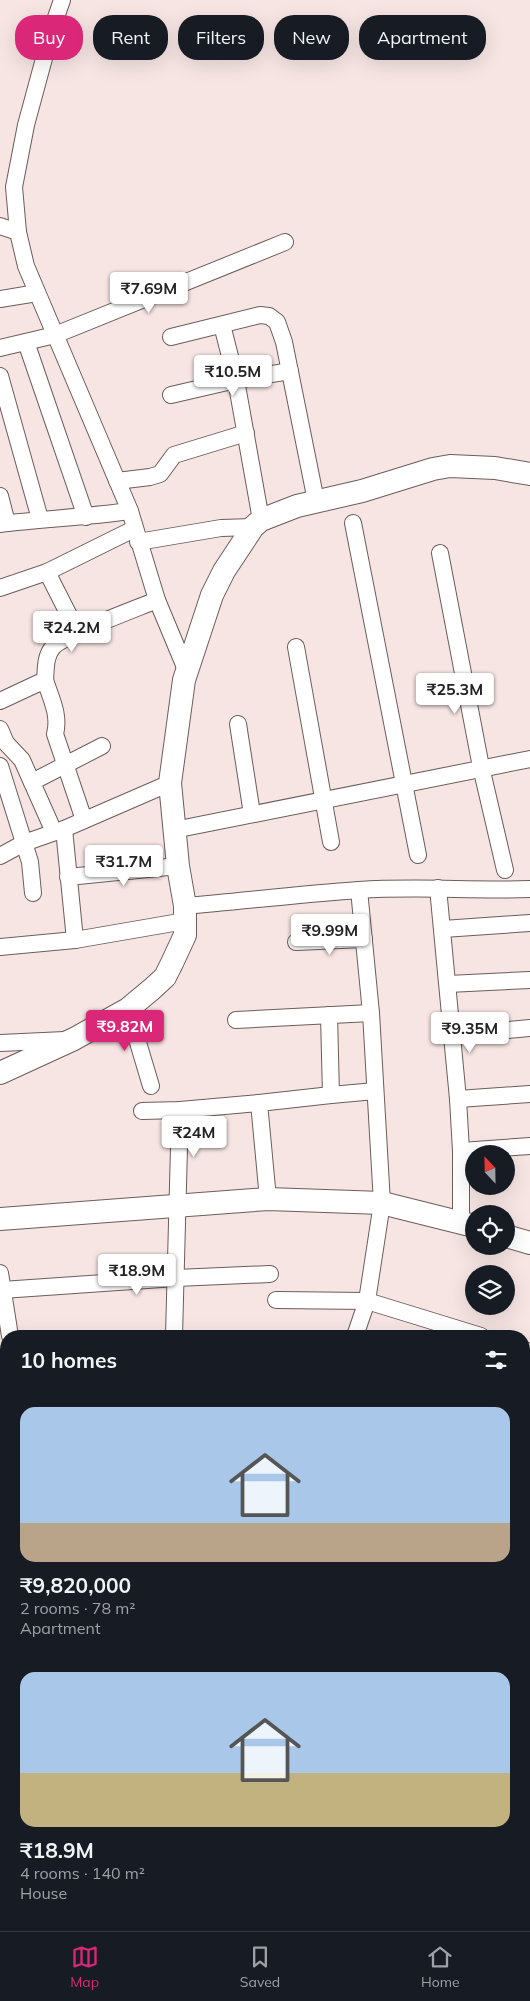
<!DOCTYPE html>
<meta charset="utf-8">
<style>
body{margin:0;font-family:Mulish,sans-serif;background:#242831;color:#f1f3f6;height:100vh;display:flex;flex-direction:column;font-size:19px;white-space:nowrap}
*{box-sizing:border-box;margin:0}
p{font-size:16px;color:#9ea1a6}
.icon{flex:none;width:28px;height:28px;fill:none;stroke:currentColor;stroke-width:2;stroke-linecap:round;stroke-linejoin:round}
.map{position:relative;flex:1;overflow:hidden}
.details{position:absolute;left:0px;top:1330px;width:530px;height:601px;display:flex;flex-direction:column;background:#171b24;border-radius:20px 20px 0 0;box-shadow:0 5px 20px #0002}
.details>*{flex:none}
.guide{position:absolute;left:15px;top:15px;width:500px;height:45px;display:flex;gap:10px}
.needle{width:32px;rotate:338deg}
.buttons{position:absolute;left:465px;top:1145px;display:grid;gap:10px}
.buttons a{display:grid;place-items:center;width:50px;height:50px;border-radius:50%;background:#171b24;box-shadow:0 5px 20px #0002;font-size:25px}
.price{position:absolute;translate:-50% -42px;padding:0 11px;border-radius:5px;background:#fff;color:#222;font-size:16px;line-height:32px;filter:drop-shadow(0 1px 2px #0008)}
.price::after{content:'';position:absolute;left:50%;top:30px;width:15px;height:11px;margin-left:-8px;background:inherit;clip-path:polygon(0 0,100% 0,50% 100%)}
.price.active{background:#db2777;color:#fff}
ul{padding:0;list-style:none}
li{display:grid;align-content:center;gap:10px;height:265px;padding:0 20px}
li span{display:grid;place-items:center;height:155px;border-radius:15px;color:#555}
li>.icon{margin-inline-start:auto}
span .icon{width:90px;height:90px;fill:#fffc;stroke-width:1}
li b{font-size:21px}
h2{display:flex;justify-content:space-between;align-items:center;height:60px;padding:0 20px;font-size:21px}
.pill{padding:0 18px;border-radius:20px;background:#171b24;box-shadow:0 5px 20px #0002;font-size:18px;line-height:45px}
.pill.active{background:#db2777;color:#fff}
.menu{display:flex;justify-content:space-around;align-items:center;height:70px;border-top:1px solid #363941;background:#171b24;font-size:14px;color:#9ea1a6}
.menu a{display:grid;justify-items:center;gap:2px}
.menu .active{color:#db2777}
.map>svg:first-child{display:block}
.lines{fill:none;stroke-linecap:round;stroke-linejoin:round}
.street-casing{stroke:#6b5d5a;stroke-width:18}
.secondary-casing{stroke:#6b5d5a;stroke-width:24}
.street{stroke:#fff;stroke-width:16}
.secondary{stroke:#fff;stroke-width:22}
</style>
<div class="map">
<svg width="530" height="1931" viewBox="0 0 530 1931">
<rect width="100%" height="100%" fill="#f6e5e3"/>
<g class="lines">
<defs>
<g id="street">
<polyline points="62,0 52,29 26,125 14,187 18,232 26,266 130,511 157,600 187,672"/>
<polyline points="0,226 18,232"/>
<polyline points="0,299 37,293"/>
<polyline points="222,325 236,380 261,520"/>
<polyline points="171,337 260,315 269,316 277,322 284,342 316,501"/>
<polyline points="26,342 86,517"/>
<polyline points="0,348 55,335 285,242"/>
<polyline points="0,376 40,519"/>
<polyline points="171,395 236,380 290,371"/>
<polyline points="117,481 150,477 160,474 174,455 246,433"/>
<polyline points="0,496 7,523"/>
<polyline points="353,523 418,855"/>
<path d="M 0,524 C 43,519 86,517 130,511"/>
<polyline points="138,542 221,528 253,527"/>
<polyline points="440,553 481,767 505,870"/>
<polyline points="47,572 78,633"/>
<polyline points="0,588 47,572 134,529"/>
<polyline points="296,647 331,842"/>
<path d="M 45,680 C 51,699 60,715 55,734 L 84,820"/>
<path d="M 0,701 L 45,680 C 46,669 45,656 53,647 C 64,635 138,608 157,600"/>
<polyline points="238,724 252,814"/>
<polyline points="0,729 6,743 22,760 54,832"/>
<polyline points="0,766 30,862 33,893"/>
<polyline points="32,782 102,746"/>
<polyline points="64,829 75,940"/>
<polyline points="174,830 530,759"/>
<polyline points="0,856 24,843 64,829 170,783"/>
<polyline points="68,877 178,866"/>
<polyline points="438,888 458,1099 461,1151 461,1222"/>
<path d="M 185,906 C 243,901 301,894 359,890 C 416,886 473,891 530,889"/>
<polyline points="443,929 530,923"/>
<polyline points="296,942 364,939"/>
<polyline points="0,947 75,940 185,921"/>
<polyline points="448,984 530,980"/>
<polyline points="128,1009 151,1086"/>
<polyline points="329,1015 331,1095"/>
<polyline points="236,1020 371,1013"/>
<polyline points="453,1035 530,1028"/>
<polyline points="0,1043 65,1040"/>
<polyline points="458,1099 530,1094"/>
<polyline points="142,1111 180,1110 259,1103"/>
<polyline points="461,1151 530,1146"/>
<polyline points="268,1199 259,1103 331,1095 375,1091"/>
<polyline points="0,1273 10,1336"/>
<polyline points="2,1290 176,1278 270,1274"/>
<polyline points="276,1300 367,1301 481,1336"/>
<polyline points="174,1336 180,1110"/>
<polyline points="355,1336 367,1301 382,1203 371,1013 359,890"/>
<polyline points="524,1350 530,1352"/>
<polyline points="0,1423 6,1422"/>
</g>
<g id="secondary">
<polyline points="0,1073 74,1039 128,1009 152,989 165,977 172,963 185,935 185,906 178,866 170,783 184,680 212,595 224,571 253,527 261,520 297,506 362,491 433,469 450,466 495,468 530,474"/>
<polyline points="0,1219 268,1199 382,1203 474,1226"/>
<polyline points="506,1236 530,1243"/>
</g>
</defs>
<!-- street casing -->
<use href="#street" class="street-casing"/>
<!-- secondary casing -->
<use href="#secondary" class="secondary-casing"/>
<!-- street -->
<use href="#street" class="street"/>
<!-- secondary -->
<use href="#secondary" class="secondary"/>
</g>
</svg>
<div class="buttons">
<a><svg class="needle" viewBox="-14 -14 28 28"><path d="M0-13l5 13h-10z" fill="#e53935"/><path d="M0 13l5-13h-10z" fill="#9ea1a6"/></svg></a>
<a><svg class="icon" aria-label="locate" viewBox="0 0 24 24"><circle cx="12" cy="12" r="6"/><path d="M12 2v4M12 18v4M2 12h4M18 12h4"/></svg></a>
<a><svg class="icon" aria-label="layers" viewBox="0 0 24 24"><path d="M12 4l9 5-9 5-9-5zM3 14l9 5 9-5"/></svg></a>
</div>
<b class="price" style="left:149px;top:314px">₹7.69M</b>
<b class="price" style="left:233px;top:397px">₹10.5M</b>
<b class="price" style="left:72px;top:653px">₹24.2M</b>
<b class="price" style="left:455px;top:715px">₹25.3M</b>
<b class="price" style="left:124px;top:887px">₹31.7M</b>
<b class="price" style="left:330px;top:956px">₹9.99M</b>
<b class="price active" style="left:125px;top:1052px">₹9.82M</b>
<b class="price" style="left:470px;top:1054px">₹9.35M</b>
<b class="price" style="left:194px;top:1158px">₹24M</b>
<b class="price" style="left:137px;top:1296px">₹18.9M</b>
<div class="guide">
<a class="pill active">Buy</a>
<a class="pill">Rent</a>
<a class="pill">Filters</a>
<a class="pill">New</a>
<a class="pill">Apartment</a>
</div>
<section class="details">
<h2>10 homes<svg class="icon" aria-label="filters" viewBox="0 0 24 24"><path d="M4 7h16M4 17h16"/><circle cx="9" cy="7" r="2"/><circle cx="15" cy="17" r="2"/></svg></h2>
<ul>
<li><span style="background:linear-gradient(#a9c7e8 75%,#b9a48a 0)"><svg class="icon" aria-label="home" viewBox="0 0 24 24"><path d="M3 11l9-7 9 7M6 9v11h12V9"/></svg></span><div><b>₹9,820,000</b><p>2 rooms · 78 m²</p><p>Apartment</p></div></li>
<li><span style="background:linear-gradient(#a9c7e8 65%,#c2b280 0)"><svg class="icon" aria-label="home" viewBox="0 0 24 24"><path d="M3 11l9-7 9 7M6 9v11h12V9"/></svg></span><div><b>₹18.9M</b><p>4 rooms · 140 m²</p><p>House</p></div></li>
</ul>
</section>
</div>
<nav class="menu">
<a class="active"><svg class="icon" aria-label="map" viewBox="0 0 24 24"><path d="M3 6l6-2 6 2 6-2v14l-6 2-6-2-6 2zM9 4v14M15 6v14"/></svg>Map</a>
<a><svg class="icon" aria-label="saved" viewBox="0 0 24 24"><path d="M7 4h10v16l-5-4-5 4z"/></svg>Saved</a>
<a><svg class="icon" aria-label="home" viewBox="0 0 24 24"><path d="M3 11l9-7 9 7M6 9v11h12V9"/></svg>Home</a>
</nav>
